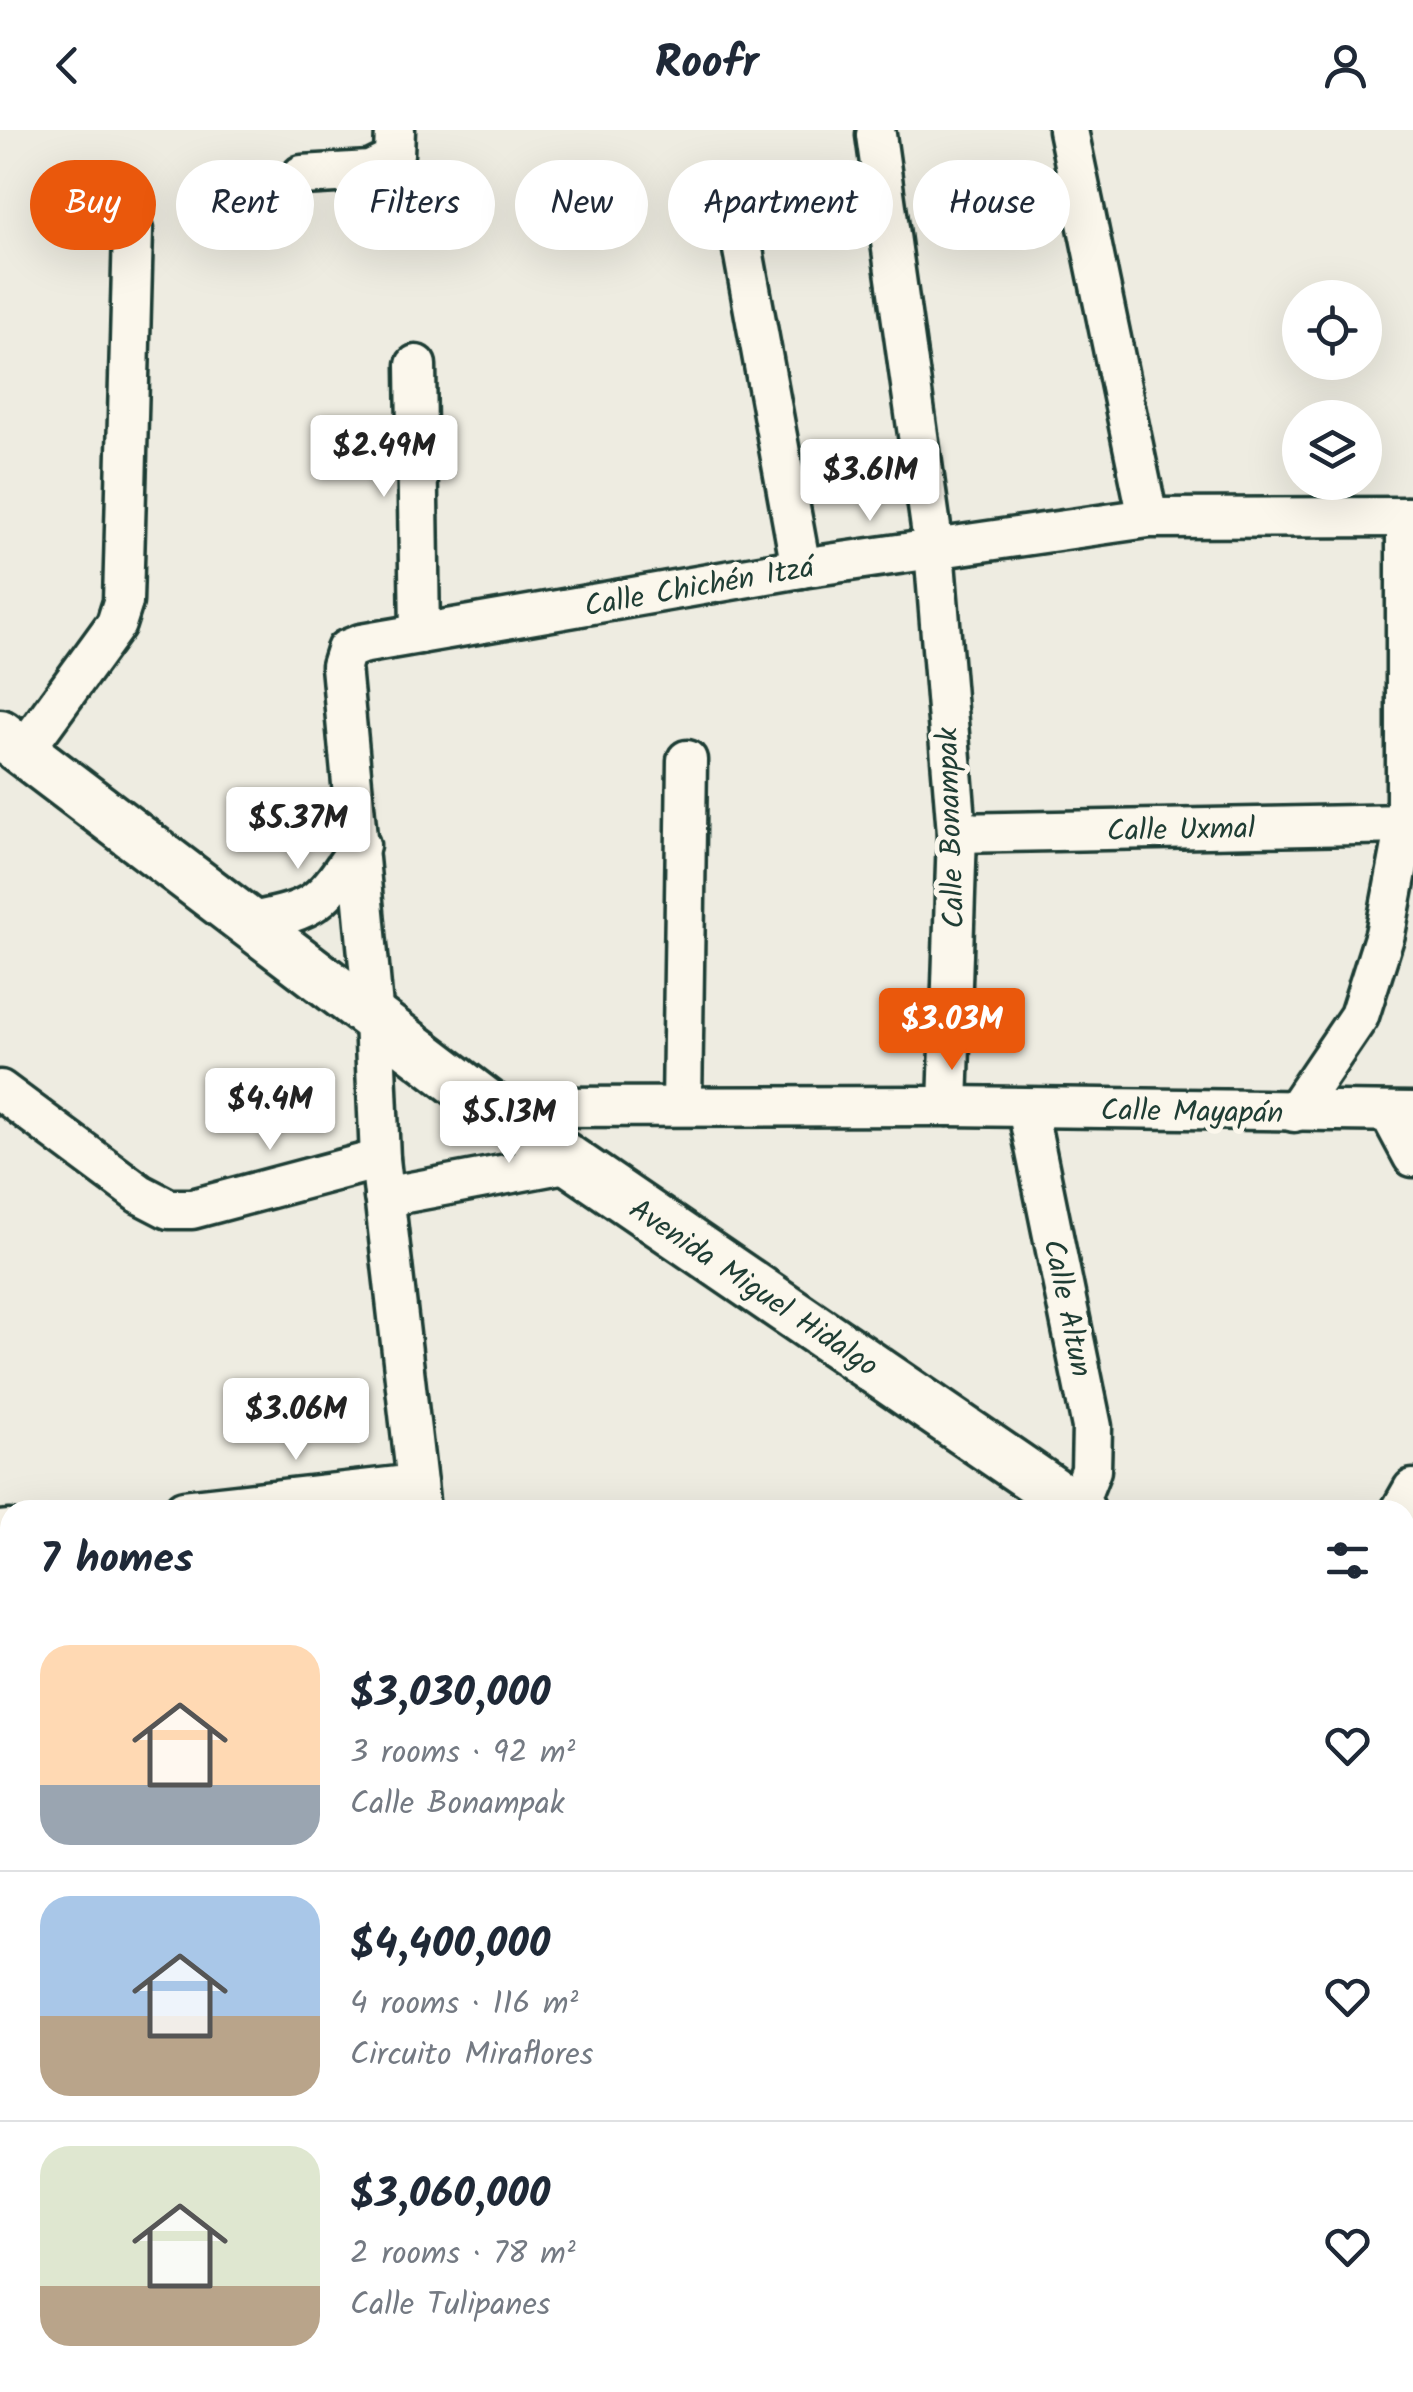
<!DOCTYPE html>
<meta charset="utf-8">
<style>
body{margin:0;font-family:Kalam,sans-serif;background:#f6f6f7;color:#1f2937;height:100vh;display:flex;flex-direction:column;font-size:38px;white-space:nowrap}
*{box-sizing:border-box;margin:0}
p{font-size:32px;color:#747a83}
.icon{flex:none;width:55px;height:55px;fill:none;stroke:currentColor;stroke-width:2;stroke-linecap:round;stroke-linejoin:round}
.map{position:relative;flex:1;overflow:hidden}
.side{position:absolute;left:0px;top:1370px;width:1415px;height:892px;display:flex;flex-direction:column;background:#fff;border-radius:30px 30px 0 0;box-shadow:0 10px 40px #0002}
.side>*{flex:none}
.top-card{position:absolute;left:30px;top:30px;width:1355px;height:90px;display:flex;gap:20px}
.tools{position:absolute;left:1282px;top:150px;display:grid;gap:20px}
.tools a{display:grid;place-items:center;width:100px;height:100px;border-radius:50%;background:#fff;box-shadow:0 10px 40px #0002;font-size:50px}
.price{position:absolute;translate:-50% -85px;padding:0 22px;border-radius:10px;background:#fff;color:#222;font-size:32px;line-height:65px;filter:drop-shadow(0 2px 5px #0008)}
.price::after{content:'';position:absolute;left:50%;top:60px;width:30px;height:22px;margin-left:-15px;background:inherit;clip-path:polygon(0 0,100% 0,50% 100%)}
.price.selected{background:#ea580c;color:#fff}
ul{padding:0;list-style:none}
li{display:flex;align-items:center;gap:30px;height:250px;padding:0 40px}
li+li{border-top:2px solid #e0e1e3}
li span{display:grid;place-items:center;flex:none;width:280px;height:200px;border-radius:30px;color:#555}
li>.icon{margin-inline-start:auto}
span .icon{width:120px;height:120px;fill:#fffc;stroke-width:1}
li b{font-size:42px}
h2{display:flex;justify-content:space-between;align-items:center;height:120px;padding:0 40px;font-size:42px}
.chip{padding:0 35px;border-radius:45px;background:#fff;box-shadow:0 10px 40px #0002;font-size:35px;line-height:90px}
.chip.selected{background:#ea580c;color:#fff}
header{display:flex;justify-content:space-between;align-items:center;height:130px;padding:0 40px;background:#fff;font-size:45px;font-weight:800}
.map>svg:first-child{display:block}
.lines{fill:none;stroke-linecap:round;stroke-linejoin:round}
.highway-tunnel{stroke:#c5c9be;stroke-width:55;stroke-dasharray:55 28;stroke-linecap:butt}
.minor-casing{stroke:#1f3d34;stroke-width:45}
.major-casing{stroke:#1f3d34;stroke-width:55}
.highway-casing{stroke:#1f3d34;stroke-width:62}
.minor{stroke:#fbf7ec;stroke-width:38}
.major{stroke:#fbf7ec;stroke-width:48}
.highway{stroke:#fbf7ec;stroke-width:55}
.labels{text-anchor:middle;stroke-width:10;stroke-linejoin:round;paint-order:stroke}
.street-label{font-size:30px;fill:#1f3d34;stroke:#fbf7ec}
</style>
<header><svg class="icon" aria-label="back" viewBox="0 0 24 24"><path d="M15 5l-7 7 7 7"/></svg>Roofr<svg class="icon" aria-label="person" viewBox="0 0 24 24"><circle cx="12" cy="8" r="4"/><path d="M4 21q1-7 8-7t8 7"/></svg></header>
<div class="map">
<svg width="1413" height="2262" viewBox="0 0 1413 2262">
<rect width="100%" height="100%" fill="#eeece1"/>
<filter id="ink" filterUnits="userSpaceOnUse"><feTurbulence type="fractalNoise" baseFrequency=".01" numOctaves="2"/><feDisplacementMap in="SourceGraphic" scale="20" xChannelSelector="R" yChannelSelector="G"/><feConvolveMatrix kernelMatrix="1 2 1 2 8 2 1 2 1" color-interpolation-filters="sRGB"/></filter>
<g filter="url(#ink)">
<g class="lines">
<!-- highway-tunnel -->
<g class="highway-tunnel">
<polyline points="1405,1558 1413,1552"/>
<polyline points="1405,1700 1413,1693"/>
</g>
<defs>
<g id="minor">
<polyline points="1068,0 1148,388"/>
<polyline points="876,5 934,419 957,703 948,976"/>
<polyline points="302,45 370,41 388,32 394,24 395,0"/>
<polyline points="741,109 801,438"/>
<polyline points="416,235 420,504"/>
<polyline points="23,622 116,494 123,472 133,100"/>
<polyline points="957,703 1406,694"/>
<path d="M 251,792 C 319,779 322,772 360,715"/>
<polyline points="0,960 140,1064 169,1079 192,1079 380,1029"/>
<polyline points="682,976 687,630"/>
<polyline points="491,977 948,976 1413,982"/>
<polyline points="1027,978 1092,1297 1091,1340 1076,1378"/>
<polyline points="1294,982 1359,886 1385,804 1406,694 1406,387"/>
<polyline points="1389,982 1413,1027"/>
<polyline points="384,1067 571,1032"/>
<polyline points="184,1380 417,1354"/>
<polyline points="420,1380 380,1029 374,889 341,536 346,520 361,514 801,438 1148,388 1413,387"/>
<polyline points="1401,1380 1413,1359"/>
<polyline points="0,1401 10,1400"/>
<polyline points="0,1540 10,1622"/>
<polyline points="1405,1846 1413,1840"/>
<polyline points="0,1951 10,1949"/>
<polyline points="1405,2232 1413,2127"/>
<polyline points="90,2252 92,2262"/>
<polyline points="265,2262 277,2252"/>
<polyline points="817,2262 831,2252"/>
<polyline points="1227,2262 1228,2252"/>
</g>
<g id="major">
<polyline points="0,604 491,977 1080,1380"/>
<polyline points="1405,1598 1413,1604"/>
</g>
<g id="highway">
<polyline points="477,2262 491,2252"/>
<polyline points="657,2262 671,2252"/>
</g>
</defs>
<!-- minor casing -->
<use href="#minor" class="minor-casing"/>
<!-- major casing -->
<use href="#major" class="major-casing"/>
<!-- highway casing -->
<use href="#highway" class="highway-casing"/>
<!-- minor -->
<use href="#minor" class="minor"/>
<!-- major -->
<use href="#major" class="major"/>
<!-- highway -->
<use href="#highway" class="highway"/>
</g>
</g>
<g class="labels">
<!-- street labels -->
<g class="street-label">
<text transform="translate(699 456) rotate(-10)" y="10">Calle Chichén Itzá</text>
<text transform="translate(950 698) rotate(-92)" y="10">Calle Bonampak</text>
<text transform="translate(1181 699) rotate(-1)" y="10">Calle Uxmal</text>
<text transform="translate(1192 981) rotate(1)" y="10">Calle Mayapán</text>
<text transform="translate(754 1157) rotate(34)" y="10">Avenida Miguel Hidalgo</text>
<text transform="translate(1068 1178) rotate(78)" y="10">Calle Altun</text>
</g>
</g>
</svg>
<div class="tools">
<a><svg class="icon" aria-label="locate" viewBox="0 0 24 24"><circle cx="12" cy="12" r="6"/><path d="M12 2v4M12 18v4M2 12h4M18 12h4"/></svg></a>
<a><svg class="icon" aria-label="layers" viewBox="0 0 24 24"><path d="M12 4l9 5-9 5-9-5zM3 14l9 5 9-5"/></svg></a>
</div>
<b class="price" style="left:384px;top:370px">$2.49M</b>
<b class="price" style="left:870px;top:394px">$3.61M</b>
<b class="price" style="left:298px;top:742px">$5.37M</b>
<b class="price selected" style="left:952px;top:943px">$3.03M</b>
<b class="price" style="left:270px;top:1023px">$4.4M</b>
<b class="price" style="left:509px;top:1036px">$5.13M</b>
<b class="price" style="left:296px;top:1333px">$3.06M</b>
<div class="top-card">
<a class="chip selected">Buy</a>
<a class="chip">Rent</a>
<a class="chip">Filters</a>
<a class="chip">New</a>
<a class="chip">Apartment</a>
<a class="chip">House</a>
</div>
<section class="side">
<h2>7 homes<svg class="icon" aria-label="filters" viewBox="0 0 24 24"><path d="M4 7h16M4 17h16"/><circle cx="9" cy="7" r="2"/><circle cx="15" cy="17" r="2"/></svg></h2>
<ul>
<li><span style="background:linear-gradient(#ffd9b3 70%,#9aa5b1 0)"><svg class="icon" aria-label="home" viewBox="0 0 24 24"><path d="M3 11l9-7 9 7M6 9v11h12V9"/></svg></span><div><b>$3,030,000</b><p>3 rooms · 92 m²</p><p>Calle Bonampak</p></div><svg class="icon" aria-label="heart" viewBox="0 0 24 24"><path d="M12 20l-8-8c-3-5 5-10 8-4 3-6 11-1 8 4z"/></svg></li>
<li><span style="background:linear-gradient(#a9c7e8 60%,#b9a48a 0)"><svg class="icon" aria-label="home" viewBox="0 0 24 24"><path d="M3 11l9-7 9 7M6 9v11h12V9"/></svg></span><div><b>$4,400,000</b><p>4 rooms · 116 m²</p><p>Circuito Miraflores</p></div><svg class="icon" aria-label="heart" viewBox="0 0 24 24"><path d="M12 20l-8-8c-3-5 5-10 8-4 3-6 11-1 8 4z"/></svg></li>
<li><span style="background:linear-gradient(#dfe7d0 70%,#b9a48a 0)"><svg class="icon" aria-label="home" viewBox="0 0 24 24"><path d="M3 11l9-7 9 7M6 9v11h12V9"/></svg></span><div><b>$3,060,000</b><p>2 rooms · 78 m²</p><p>Calle Tulipanes</p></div><svg class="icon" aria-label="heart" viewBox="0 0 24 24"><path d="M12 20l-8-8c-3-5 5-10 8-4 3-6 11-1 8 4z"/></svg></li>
</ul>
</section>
</div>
